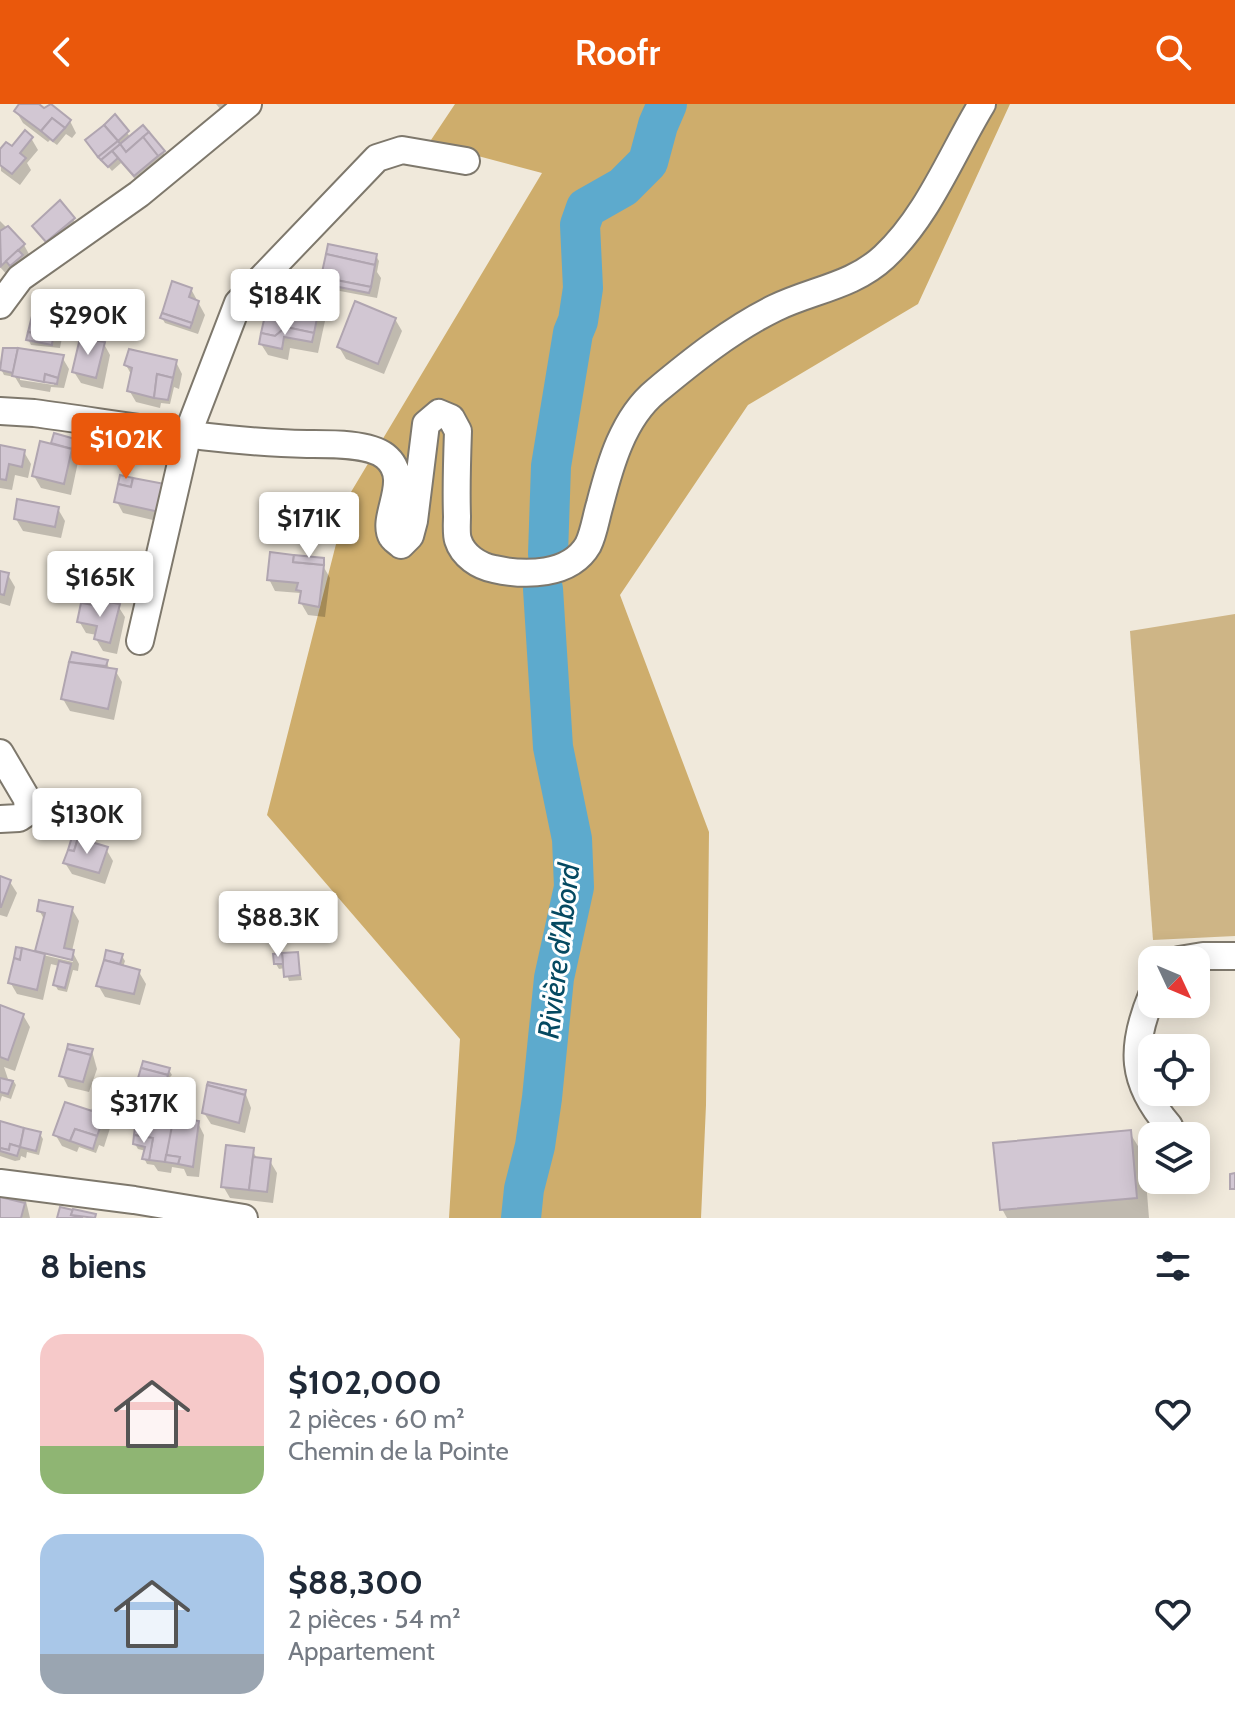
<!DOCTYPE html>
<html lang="fr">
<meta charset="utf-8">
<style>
body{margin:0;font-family:Cabin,sans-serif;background:#f6f6f7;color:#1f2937;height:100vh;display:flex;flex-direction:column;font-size:30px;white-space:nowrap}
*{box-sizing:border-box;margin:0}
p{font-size:26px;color:#747a83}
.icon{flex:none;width:44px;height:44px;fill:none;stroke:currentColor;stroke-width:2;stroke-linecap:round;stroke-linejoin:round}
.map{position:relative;height:1114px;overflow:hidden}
.panel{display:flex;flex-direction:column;background:#fff;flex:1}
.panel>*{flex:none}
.needle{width:52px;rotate:134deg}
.buttons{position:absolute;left:1138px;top:842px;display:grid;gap:16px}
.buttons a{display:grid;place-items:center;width:72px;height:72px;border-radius:16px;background:#fff;box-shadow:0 4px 20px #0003;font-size:40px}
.price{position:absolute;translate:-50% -68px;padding:0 18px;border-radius:8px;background:#fff;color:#222;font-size:26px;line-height:52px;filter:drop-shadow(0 2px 4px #0008)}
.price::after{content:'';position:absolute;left:50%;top:48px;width:24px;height:18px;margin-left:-12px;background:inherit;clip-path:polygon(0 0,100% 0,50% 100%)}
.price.selected{background:#ea580c;color:#fff}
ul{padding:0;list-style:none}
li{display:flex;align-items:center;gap:24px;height:200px;padding:0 40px}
li span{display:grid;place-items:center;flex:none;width:224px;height:160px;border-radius:24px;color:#555}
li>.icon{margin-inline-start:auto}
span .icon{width:96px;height:96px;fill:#fffc;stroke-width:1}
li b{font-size:34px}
h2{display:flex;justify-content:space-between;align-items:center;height:96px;padding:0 40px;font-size:34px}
header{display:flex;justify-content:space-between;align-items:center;height:104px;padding:0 40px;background:#ea580c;color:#fff;font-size:36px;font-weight:600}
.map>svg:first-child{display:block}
.green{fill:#ceb586}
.forest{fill:#cead6c}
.shadow{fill:#0003;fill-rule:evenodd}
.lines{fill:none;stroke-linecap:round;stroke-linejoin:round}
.river{stroke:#5daacd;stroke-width:40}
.building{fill:#d2c7d3;stroke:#b0a5b0;stroke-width:2}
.minor-casing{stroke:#7e786c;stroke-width:30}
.minor{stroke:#fff;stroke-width:26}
.labels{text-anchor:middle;stroke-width:6;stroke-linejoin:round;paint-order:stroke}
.water-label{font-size:30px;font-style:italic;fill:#054961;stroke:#fff}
</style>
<header><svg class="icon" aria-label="back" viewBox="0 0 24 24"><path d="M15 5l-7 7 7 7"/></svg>Roofr<svg class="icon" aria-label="search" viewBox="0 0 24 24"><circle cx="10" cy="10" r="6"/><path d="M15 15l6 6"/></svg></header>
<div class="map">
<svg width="1235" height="1114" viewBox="0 0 1235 1114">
<rect width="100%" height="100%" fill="#f0e9db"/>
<!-- green -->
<polygon class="green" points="1235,510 1235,832 1153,836 1130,527"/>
<!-- forest -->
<polygon class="forest" points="455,0 1010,0 918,200 748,301 620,491 709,728 706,1001 701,1114 449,1114 460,935 267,711 348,393 542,69 429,39"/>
<!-- shadow -->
<g class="shadow">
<polygon points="22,0 36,0 44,7 49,1 70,17 76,29 72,34 66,30 57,41 50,36 48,38 23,19 16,7"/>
<polygon points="216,0 228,0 221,6"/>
<polygon points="115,13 131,34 163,48 166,53 142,83 121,59 112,67 90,41"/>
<polygon points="31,34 38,46 27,59 31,66 20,81 1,67 0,48"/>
<polygon points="73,115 80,127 54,149 34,122"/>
<polygon points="0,117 24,141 30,152 8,172 0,163"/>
<polygon points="376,152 379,157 377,168 381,174 377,194 324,184 330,194 318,249 290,244 288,256 268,251 261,240 293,201 321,182 323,173"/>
<polygon points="191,185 205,211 198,230 165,219 162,214"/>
<polygon points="59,201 66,213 60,244 31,241 28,235"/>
<polygon points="395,215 402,227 384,270 346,255 339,243"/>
<polygon points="104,240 110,251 103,285 81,279 74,268"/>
<path d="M 62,253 L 69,265 L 64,284 L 51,283 L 50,288 L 21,283 L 15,273 L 4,271 L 1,265 ZM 20,271 L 54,277 L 54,281 L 20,276 Z"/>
<polygon points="176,258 182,270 179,285 174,283 170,300 161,299 160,304 136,298 129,286 132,272 126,261"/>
<polygon points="55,332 73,336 76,342 74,352 78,358 71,391 41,384 34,372 53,342"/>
<polygon points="103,337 106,343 105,352 89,349 86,344"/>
<polygon points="0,343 24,348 31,360 28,374 15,371 12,386 0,384"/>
<polygon points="121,373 170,420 123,409 117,398"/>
<polygon points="58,405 65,417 61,434 23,427 16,415"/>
<polygon points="319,455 330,474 325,513 308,511 301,499 300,489 275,487 269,475"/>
<polygon points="0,469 8,471 15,483 10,502 0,499"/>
<polygon points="118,502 125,513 117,550 103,547 96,535 97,531 86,529 79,517"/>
<polygon points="73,550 107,557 109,565 115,566 122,578 114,616 70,607 63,595"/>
<polygon points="106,745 113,757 105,780 72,770 65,759"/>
<polygon points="0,774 10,778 17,789 7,813 0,811"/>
<polygon points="72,805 79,817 72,847 79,860 78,867 73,866 67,888 58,886 55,881 59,862 51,860 43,896 17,890 10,878 17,845 73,858 73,854 38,846 45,817 39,806"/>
<polygon points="108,849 122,852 125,857 123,863 139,868 146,880 140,901 105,893 98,881"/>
<polygon points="297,850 302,876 289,877 285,864 279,865 276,860"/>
<polygon points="0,903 23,911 30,923 15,967 4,963 8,975 13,976 16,981 11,995 2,992 0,998"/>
<polygon points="92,947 97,965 89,988 68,983 62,971"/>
<polygon points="169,966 172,971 168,975 173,984 166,1009 142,1002 135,990"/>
<polygon points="245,988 251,1004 245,1029 211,1020 204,1009"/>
<polygon points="116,996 123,1007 117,1024 111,1021 104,1043 99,1041 96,1049 79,1043 77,1048 62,1042 55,1030"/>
<polygon points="0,1019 40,1030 43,1035 39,1051 27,1048 26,1054 21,1052 20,1056 15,1057 0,1052"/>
<polygon points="198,1019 204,1031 199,1073 187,1072 184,1065 172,1063 171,1069 158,1067 154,1061 147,1060 144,1054 146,1047 138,1045 135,1040 173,1024"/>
<polygon points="1130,1029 1144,1052 1149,1114 1007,1114 1002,1105"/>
<polygon points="252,1046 258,1056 270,1057 277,1069 273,1099 230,1094 223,1082"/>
<polygon points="1183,1077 1190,1085 1186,1088 1180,1080"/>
<polygon points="0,1087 25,1093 30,1114 0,1114"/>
</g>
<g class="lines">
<!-- river -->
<g class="river">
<polyline points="548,450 551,362 573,229 578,217 583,184 580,121 586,104 623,83 648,58 658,21 667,0"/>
<polyline points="521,1114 524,1085 535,1042 542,994 554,874 574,783 572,735 553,643 543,485"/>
</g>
</g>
<!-- building -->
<g class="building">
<polygon points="19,0 39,0 44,4 51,0 71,16 65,24 52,14 41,27 14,7"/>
<polygon points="115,10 129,27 118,37 104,21"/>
<polygon points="52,14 65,24 53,37 41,27"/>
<polygon points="104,21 118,37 98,53 85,36"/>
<polygon points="143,21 149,28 126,48 120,40"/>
<polygon points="25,26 33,33 20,49 26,54 12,70 0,61 0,45 6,38 12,42"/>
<polygon points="149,28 165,47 158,52 143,33"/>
<polygon points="143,33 158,52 134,72 112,47 120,40 126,48"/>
<polygon points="118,37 120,40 101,56 98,53"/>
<polygon points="112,47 118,54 108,63 101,56"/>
<polygon points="60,96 75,114 46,138 32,122"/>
<polygon points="8,122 25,140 1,162 0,127"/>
<polygon points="328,140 377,150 375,161 326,150"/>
<polygon points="18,146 23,151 10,162 6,157"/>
<polygon points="326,150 375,161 371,183 321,173"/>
<polygon points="321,173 371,183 369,189 319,179"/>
<polygon points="296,175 324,180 314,229 286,223 275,232 261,229 269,194 291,199"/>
<polygon points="172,177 192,184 189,193 199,197 192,219 162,209"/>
<polygon points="35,194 40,196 38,208 33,208"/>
<polygon points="40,196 61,200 53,233 28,228 33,208 38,208"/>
<polygon points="355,197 396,214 378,260 337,243"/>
<polygon points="162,209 192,219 190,224 160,214"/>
<polygon points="286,223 314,229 312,238 284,233 282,245 259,240 261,229 275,232"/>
<polygon points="28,228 53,233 52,241 26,236"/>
<polygon points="80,234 105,238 96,274 72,268"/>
<polygon points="3,244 18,244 13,269 0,266"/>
<polygon points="18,244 64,251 58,274 45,270 44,278 12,272"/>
<polygon points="129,245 177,256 173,274 157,270 154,294 127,287 132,264 124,261"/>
<polygon points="45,270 58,274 57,280 44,278"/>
<polygon points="157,270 173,274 168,296 154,294"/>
<polygon points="54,329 75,335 72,345 51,339"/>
<polygon points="86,332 105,336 102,347 84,344"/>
<polygon points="40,337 72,345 64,380 32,372"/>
<polygon points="0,341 25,346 22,363 9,360 6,376 0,375"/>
<polygon points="120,371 133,374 131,383 118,380"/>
<polygon points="133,374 170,381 164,409 114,398 118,380 131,383"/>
<polygon points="17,395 59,403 55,423 14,415"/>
<polygon points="270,448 294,451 293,458 324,461 319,503 299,499 301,487 296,486 298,479 267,476"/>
<polygon points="294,451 324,454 324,461 293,458"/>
<polygon points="0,467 9,469 4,491 0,490"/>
<polygon points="108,498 120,500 110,539 94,535 97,522 77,518 81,499 106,503"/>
<polygon points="72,548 108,556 106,562 69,558"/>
<polygon points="69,558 117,565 108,605 61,595"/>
<polygon points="72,733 78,734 74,747 68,746"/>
<polygon points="78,734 108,743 99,769 63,759 68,746 74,747"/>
<polygon points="0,772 11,776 1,803 0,803"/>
<polygon points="39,796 73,803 64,844 74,846 72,856 35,847 45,809 37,807"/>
<polygon points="16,843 22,844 20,856 14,854"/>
<polygon points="22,844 45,850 37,886 8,879 14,854 20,856"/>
<polygon points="106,846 123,850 120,860 104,856"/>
<polygon points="298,848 300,871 284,873 282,849"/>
<polygon points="282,849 283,860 274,860 273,850"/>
<polygon points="104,856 140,866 134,890 96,882"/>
<polygon points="59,857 71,860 65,884 53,881"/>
<polygon points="0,901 24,910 8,956 0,953"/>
<polygon points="68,940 93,945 91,951 67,945"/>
<polygon points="67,945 91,951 83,978 59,972"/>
<polygon points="143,957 170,964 168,971 141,964"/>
<polygon points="141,964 168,971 160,998 133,991"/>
<polygon points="0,974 13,977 8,990 0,988"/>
<polygon points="208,978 246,986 245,991 207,981"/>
<polygon points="207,981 245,991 239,1019 202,1009"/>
<polygon points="99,988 117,994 111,1013 105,1011 97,1032 75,1025 70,1037 53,1031 65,998 92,1007"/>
<polygon points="173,1013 199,1017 193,1063 178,1060 180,1053 166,1051"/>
<polygon points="136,1015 172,1022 165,1058 149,1056 153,1034 134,1031"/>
<polygon points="0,1017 24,1024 20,1043 10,1040 9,1046 0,1044"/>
<polygon points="24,1024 41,1028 36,1047 20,1043"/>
<polygon points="75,1025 97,1032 93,1045 70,1037"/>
<polygon points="1131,1026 1137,1094 1000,1106 993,1039"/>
<polygon points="134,1031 153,1034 149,1056 142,1055 145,1043 133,1040"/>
<polygon points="10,1040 20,1043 17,1052 0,1047 0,1044 9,1046"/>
<polygon points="226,1041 254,1044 249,1086 221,1083"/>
<polygon points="166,1051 180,1053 178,1060 165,1058"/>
<polygon points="253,1053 271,1055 267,1088 249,1086"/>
<polygon points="1235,1069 1235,1085 1230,1085 1230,1070"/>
<circle cx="1183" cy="1080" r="4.5"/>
<polygon points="0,1085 2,1085 0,1093 25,1099 21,1114 0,1114"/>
<polygon points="60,1103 73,1106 71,1111 83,1114 57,1114"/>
<polygon points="73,1105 96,1110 95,1114 71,1111"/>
</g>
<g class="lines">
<defs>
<g id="minor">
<polyline points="0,201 20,174 139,90 248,0"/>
<path d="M 0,307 L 34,309 C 124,321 216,338 307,340 C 328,340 368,339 385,352 C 414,375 380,413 392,433 C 392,434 400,440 401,441 L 410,432 L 414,417 L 426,320 L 439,309 L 451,314 L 458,327 C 457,355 456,384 457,412 C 457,419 456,430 458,436 C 463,452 479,462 494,465 C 525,472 570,472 588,441 C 594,429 596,413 600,400 C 610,361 623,314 656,287 C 692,257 732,225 775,204 C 812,186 853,182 884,153 C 928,112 951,51 982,0"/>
<polyline points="140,537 188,329 238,199 377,54 402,46 466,57"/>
<polyline points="0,649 27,695 28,708 19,714 0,715"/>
<polyline points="1179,856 1203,852 1235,852"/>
<path d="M 1152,891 C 1130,944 1131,978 1169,1022"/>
<polyline points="0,1079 134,1096 244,1114"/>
</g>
</defs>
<!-- minor casing -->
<use href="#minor" class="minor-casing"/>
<!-- minor -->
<use href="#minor" class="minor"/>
</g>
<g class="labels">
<!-- water labels -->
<g class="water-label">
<text transform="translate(559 847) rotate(-83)" y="10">Rivière d'Abord</text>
</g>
</g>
</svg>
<div class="buttons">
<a><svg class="needle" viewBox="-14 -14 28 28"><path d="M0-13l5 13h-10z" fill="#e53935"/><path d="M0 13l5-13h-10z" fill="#747a83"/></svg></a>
<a><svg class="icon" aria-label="locate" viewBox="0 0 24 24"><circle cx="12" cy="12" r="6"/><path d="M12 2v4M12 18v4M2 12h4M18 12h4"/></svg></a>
<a><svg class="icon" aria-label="layers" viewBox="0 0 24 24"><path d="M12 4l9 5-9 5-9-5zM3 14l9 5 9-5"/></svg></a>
</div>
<b class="price" style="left:285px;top:233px">$184K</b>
<b class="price" style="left:88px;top:253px">$290K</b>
<b class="price selected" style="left:126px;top:377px">$102K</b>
<b class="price" style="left:309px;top:456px">$171K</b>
<b class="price" style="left:100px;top:515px">$165K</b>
<b class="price" style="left:87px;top:752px">$130K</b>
<b class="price" style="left:278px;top:855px">$88.3K</b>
<b class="price" style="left:144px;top:1041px">$317K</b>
</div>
<section class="panel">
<h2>8 biens<svg class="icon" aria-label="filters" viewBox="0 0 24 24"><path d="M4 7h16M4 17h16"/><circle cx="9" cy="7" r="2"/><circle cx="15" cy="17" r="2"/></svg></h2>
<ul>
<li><span style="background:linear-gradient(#f6c9c9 70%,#8fb573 0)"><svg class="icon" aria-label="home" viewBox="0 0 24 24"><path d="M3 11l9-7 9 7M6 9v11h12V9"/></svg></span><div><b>$102,000</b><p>2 pièces · 60 m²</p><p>Chemin de la Pointe</p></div><svg class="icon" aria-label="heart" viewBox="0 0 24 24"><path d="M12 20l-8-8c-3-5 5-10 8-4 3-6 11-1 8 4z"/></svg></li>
<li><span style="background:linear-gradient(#a9c7e8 75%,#9aa5b1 0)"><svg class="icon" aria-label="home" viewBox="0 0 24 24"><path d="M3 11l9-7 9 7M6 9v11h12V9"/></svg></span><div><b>$88,300</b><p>2 pièces · 54 m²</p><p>Appartement</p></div><svg class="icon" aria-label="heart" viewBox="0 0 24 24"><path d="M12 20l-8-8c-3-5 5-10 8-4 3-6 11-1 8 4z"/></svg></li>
</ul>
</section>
